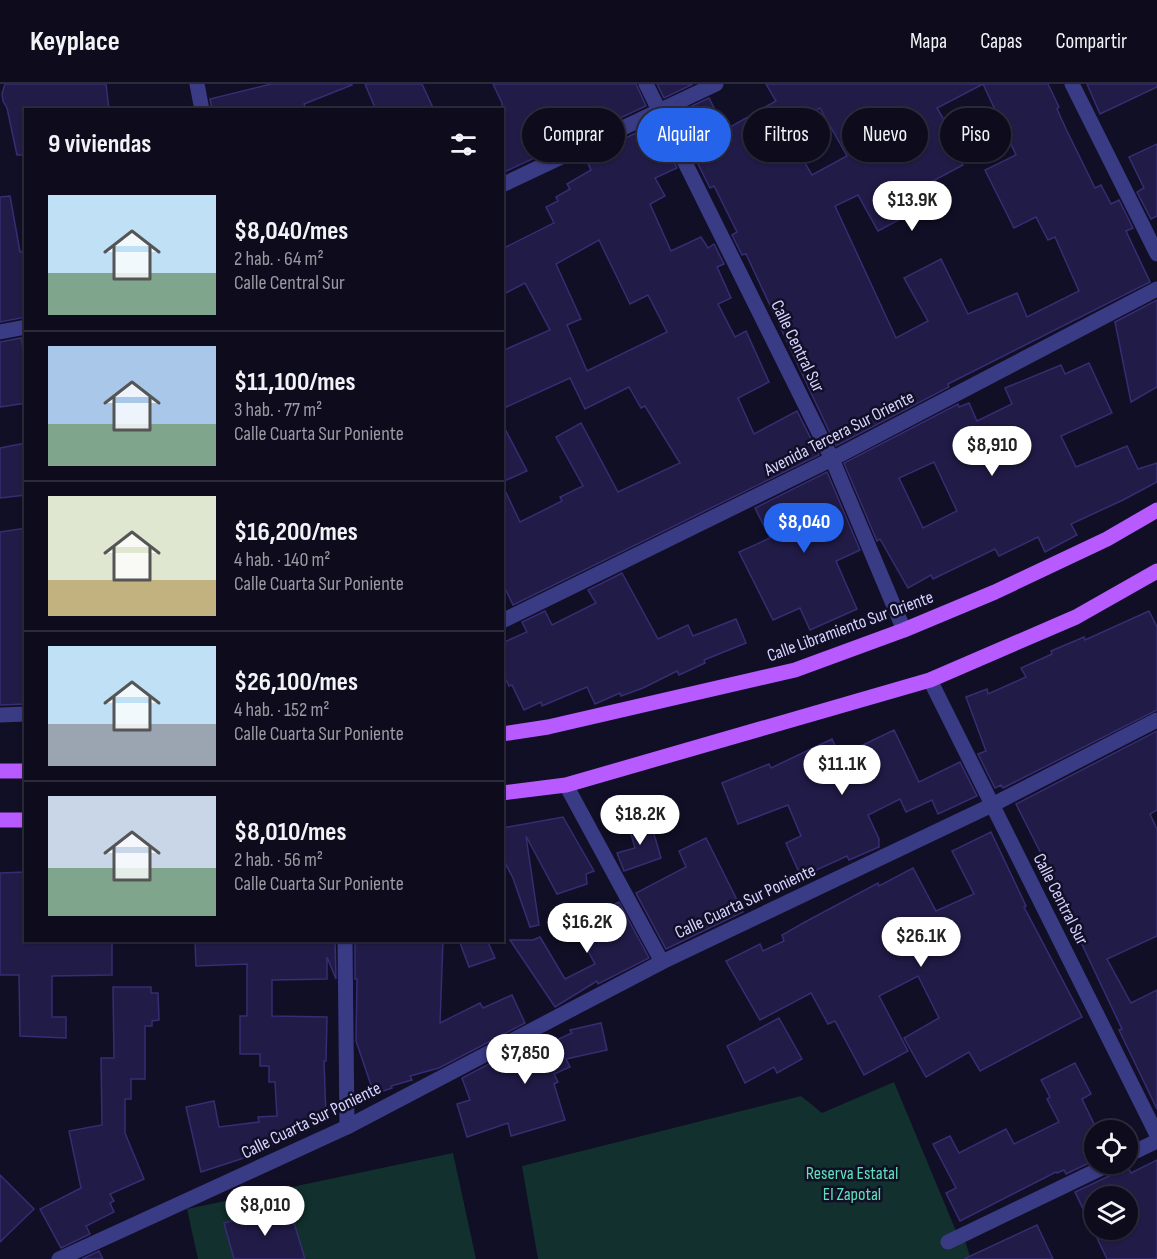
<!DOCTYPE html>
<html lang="es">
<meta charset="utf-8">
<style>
body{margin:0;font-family:"Sofia Sans Condensed",sans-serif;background:#1b1929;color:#f1f3f6;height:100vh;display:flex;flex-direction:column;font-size:22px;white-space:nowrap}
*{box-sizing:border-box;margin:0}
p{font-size:20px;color:#9a9ba3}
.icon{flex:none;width:33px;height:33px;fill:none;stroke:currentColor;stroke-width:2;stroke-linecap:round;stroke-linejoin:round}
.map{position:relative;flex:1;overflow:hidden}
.sheet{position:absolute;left:24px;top:24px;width:480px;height:834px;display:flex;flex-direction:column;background:#0d0b1c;border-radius:0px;box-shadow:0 2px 4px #0004,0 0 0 2px #2d2b3b}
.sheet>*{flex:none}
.banner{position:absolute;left:522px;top:24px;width:544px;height:54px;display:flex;gap:12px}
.tools{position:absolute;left:1084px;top:1036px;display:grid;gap:12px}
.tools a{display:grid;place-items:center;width:54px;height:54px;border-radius:50%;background:#0d0b1c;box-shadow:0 2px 4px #0004,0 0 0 2px #2d2b3b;font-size:30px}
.price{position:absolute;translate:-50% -51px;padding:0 14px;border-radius:21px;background:#fff;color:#222;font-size:20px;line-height:39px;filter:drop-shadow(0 2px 3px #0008)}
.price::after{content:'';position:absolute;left:50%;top:36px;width:18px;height:14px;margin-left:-9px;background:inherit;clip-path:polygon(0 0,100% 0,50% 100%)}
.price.current{background:#2563eb;color:#fff}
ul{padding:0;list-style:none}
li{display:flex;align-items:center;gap:18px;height:150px;padding:0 24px}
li+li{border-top:2px solid #2d2b3b}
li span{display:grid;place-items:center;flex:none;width:168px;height:120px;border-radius:0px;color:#555}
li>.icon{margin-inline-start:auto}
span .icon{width:72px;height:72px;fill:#fffc;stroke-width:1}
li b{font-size:26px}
h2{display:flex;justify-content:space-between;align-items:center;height:72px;padding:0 24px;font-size:26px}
.chip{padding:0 21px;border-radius:27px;background:#0d0b1c;box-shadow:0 2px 4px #0004,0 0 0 2px #2d2b3b;font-size:21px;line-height:54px}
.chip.current{background:#2563eb;color:#fff}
header{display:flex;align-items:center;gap:36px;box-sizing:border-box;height:84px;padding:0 30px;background:#0d0b1c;border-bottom:2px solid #2d2b3b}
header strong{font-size:28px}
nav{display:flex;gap:33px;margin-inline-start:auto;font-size:21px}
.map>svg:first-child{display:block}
.green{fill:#12302d}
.building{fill:#211b47;stroke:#362d73;stroke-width:1.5;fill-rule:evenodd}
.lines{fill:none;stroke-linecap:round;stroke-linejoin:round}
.street{stroke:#3a3b85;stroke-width:15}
.primary{stroke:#b75aff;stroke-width:15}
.labels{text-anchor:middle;stroke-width:5;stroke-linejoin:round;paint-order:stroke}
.street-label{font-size:18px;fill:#d6d3ff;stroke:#110f26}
.park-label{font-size:18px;fill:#5ee0b8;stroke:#110f26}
</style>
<header>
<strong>Keyplace</strong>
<nav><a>Mapa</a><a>Capas</a><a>Compartir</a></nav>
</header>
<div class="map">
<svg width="1157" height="1175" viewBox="0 0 1157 1175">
<rect width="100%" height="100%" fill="#110f26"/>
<!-- green -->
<g class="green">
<polygon points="894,998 956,1147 964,1154 971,1175 538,1175 522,1082 801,1012 822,1029"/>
<polygon points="453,1069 476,1175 198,1175 187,1125"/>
</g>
<!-- building -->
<g class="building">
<polygon points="5,0 106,0 109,26 26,26 26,71 17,71 7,24 3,17 2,10"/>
<polygon points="271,0 352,0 352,1 304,20 307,26 212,26 210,15"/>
<polygon points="365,0 422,0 434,26 376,26"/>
<polygon points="493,0 636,0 646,22 502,89 502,19"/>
<polygon points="657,0 693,0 664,14"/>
<path d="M 766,0 L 1048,0 L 1059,23 L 1057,25 L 1066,45 L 1095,104 L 1101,101 L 1111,120 L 1119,116 L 1133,144 L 1126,147 L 1150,198 L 948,300 L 949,303 L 836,362 L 746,170 L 742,171 L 732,151 L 737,148 L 714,102 L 710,104 L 695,74 L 694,75 L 672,31 L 709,14 L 725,46 L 776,17 ZM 983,0 L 1016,71 L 985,86 L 1014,144 L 1036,133 L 1048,156 L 1055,153 L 1079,207 L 1027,233 L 1017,209 L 968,230 L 941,175 L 904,194 L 928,237 L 896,254 L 835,122 L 858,111 L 878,147 L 942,113 L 933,97 L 963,81 L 953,62 L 958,60 L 937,24 ZM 820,24 L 847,72 L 812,91 L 785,44 Z"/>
<polygon points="1087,0 1157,0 1157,3 1100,30"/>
<path d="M 655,40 L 677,84 L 655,94 L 665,112 L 650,120 L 671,167 L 701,153 L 708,164 L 714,160 L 724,180 L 717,183 L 731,214 L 718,220 L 735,253 L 746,247 L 769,298 L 738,314 L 754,350 L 797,327 L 819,371 L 513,521 L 502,498 L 502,400 L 520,438 L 562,417 L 560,413 L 583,402 L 556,353 L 581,339 L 618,408 L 680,379 L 645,322 L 641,324 L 629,303 L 585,325 L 570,294 L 502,325 L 502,267 L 550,246 L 525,199 L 502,211 L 502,165 L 554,139 L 546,123 L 558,117 L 556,113 L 570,105 L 567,100 L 591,86 L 585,73 ZM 599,156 L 630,220 L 648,211 L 667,248 L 587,287 L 567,241 L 581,235 L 556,180 Z"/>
<polygon points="1157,60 1157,132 1151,135 1137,108 1144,104 1129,73"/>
<polygon points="10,112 20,168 26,167 26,233 0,238 0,113"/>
<polygon points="1157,216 1157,303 1131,318 1115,238"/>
<polygon points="21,254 26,280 26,319 0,323 0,258"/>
<path d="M 1089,279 L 1112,329 L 1061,352 L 1076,383 L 1127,362 L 1138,385 L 1157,379 L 1157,398 L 1123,416 L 1071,440 L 1077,451 L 1045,468 L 1038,453 L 999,472 L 995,465 L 933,495 L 931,491 L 908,504 L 880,455 L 877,457 L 844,379 L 958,320 L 959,323 L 969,319 L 977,337 L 1012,320 L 1005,304 L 1061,281 L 1065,290 ZM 934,378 L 957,427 L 923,444 L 899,394 Z"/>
<polygon points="502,339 527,387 502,398"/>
<polygon points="26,359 26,411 0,414 0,364"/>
<polygon points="827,388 860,466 836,477 857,525 810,546 800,524 773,536 739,468 770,454 755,424"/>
<polygon points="26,444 26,620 0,621 0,448"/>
<polygon points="622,489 658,555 688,541 693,552 736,535 746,559 704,576 705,579 679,591 677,587 643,604 621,612 620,609 595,620 587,603 542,622 541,618 524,626 512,601 509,602 502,588 502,559 527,548 522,538 545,527 552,541 596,519 588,506"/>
<polygon points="1149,527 1157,543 1157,626 1003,704 1001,701 995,704 978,670 986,667 966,613 987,605 988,610 1026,593 1021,584 1052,570 1051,567 1084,553 1085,556"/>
<polygon points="894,646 919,698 960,678 977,712 938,730 932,716 906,728 900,715 868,731 879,755 879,763 849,776 847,772 801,793 786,759 801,752 788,721 738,740 722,699 769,680 771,684 832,655 840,672"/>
<polygon points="1157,647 1157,726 1150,730 1157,745 1157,852 1107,875 1131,919 1157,906 1157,1025 1119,946 1122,945 1060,814 1063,813 1016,720"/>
<polygon points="563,733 594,787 586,790 587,800 557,810 526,752 539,841 530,843 513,794 502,773 502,744"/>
<polygon points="649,733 661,774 624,787 617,769 635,764 628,740"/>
<polygon points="991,748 1026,822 1024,823 1082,933 980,987 969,968 926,993 904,954 939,934 918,892 879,912 908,967 864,991 835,937 828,940 811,909 760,936 726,877 760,860 763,867 784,857 782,851 805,838 878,799 879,802 913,784 936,827 974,810 952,767"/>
<polygon points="706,754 743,828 666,865 636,809 686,783 679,767"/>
<polygon points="26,788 26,856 112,856 112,891 52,892 52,933 66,933 66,954 20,952 19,891 0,891 0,789"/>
<polygon points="619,818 649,874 598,900 597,897 555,923 510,856 533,856 540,853 565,895 595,880 574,841"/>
<polygon points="195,856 221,856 221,859 335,856 336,895 327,873 327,895 272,896 272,932 327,933 326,977 324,977 326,1032 250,1072 201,1088 186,1023 214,1017 219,1043 259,1038 258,1033 277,1032 275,998 269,998 269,982 260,982 260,970 240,970 240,932 247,932 247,880 196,882"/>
<polygon points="355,856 443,856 440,939 480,919 483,924 512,911 525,939 439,984 410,992 412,996 391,1002 392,1004 374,1010 356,957 357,895 355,895"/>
<polygon points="459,856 487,856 495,874 469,883"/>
<polygon points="113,903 151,903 151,909 158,909 159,936 152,937 152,942 145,942 145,995 131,995 131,1015 125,1015 125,1049 144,1095 110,1110 114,1117 110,1119 114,1128 86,1142 90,1150 61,1164 40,1125 81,1104 69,1047 102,1041 101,974 114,974"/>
<polygon points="779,934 802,975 777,989 774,983 745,999 727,962"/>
<polygon points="601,939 607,966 566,975 570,983 554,990 558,998 554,1000 565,1036 511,1052 508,1039 467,1053 457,1020 470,1016 462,994 533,957 537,965 572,949 570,946"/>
<polygon points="1075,979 1091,1010 1082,1015 1095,1042 1095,1076 1066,1090 1064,1086 1057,1089 1056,1088 960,1137 946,1109 956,1104 933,1060 950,1052 959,1069 1006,1045 1014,1060 1059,1038 1047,1015 1050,1013 1041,996"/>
<path d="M 1157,1076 L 1157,1175 L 1107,1175 L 1075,1108 L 1128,1083 L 1131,1089 ZM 1095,1113 L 1128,1113 L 1128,1146 L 1095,1146 Z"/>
<polygon points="0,1091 34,1125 0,1158"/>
<polygon points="289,1122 305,1175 234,1175 224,1139"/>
<polygon points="1037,1141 1053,1175 964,1175"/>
<polygon points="99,1167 103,1175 82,1175"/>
</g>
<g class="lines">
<!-- street -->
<g class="street">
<polyline points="197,0 202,26"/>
<polyline points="646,0 832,375 904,546"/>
<polyline points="1072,0 1157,170"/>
<polyline points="502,101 716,0"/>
<polyline points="0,248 26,243"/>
<polyline points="502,537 832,375 1157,205"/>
<polyline points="930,596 1157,1051"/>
<polyline points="0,631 26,630"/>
<polyline points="566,701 662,878"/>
<polyline points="345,856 347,1043"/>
<polyline points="1128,1071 1157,1057"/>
<polyline points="948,1158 1110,1080"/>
<polyline points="59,1175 347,1043 662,878 992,721 1157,636"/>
</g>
<!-- primary -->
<g class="primary">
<polyline points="502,650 548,643 795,586 904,546 995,508 1107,455 1157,426"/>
<polyline points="0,687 26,687"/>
<polyline points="502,709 566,701 930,596 1076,533 1157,487"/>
<polyline points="0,736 26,736"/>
</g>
</g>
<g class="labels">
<!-- street labels -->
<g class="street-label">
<text transform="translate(798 262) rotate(64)" y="6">Calle Central Sur</text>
<text transform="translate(839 349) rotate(-27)" y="6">Avenida Tercera Sur Oriente</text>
<text transform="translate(850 542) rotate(-20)" y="6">Calle Libramiento Sur Oriente</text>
<text transform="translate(1061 815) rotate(63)" y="6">Calle Central Sur</text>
<text transform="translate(745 817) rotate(-25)" y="6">Calle Cuarta Sur Poniente</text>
<text transform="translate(311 1036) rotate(-26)" y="6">Calle Cuarta Sur Poniente</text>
</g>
<!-- park labels -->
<g class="park-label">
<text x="852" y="1095">Reserva Estatal<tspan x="852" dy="21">El Zapotal</tspan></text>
</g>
</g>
</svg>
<div class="tools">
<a><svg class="icon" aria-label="locate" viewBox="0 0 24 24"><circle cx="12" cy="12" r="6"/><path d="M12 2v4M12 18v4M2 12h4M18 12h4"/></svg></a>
<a><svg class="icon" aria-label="layers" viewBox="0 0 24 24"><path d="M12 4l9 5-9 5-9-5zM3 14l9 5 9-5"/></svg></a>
</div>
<b class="price" style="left:912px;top:148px">$13.9K</b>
<b class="price" style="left:992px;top:393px">$8,910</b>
<b class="price current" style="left:804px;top:470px">$8,040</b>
<b class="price" style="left:842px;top:712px">$11.1K</b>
<b class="price" style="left:640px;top:762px">$18.2K</b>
<b class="price" style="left:587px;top:870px">$16.2K</b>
<b class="price" style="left:921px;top:884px">$26.1K</b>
<b class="price" style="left:525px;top:1001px">$7,850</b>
<b class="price" style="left:265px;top:1153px">$8,010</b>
<div class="banner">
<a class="chip">Comprar</a>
<a class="chip current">Alquilar</a>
<a class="chip">Filtros</a>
<a class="chip">Nuevo</a>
<a class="chip">Piso</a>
</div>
<section class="sheet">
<h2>9 viviendas<svg class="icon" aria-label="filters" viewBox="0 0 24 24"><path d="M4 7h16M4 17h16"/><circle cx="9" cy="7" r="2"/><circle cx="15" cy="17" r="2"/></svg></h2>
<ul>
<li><span style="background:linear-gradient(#bfe0f5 65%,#7fa58c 0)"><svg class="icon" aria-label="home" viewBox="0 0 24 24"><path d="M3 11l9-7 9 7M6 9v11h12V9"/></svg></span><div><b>$8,040/mes</b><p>2 hab. · 64 m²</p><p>Calle Central Sur</p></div></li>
<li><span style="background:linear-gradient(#a9c7e8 65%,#7fa58c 0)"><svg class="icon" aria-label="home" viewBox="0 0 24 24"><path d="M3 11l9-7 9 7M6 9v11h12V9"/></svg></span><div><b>$11,100/mes</b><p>3 hab. · 77 m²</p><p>Calle Cuarta Sur Poniente</p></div></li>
<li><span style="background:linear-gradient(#dfe7d0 70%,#c2b280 0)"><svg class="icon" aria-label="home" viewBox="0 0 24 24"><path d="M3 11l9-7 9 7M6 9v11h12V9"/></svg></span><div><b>$16,200/mes</b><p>4 hab. · 140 m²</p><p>Calle Cuarta Sur Poniente</p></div></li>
<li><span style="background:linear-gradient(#bfe0f5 65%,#9aa5b1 0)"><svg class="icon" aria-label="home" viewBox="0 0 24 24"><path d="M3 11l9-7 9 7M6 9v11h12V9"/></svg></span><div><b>$26,100/mes</b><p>4 hab. · 152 m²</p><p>Calle Cuarta Sur Poniente</p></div></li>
<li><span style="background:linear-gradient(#c9d6e8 60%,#7fa58c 0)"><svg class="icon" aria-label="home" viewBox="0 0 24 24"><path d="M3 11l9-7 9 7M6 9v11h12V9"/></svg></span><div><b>$8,010/mes</b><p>2 hab. · 56 m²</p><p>Calle Cuarta Sur Poniente</p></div></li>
</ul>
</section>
</div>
